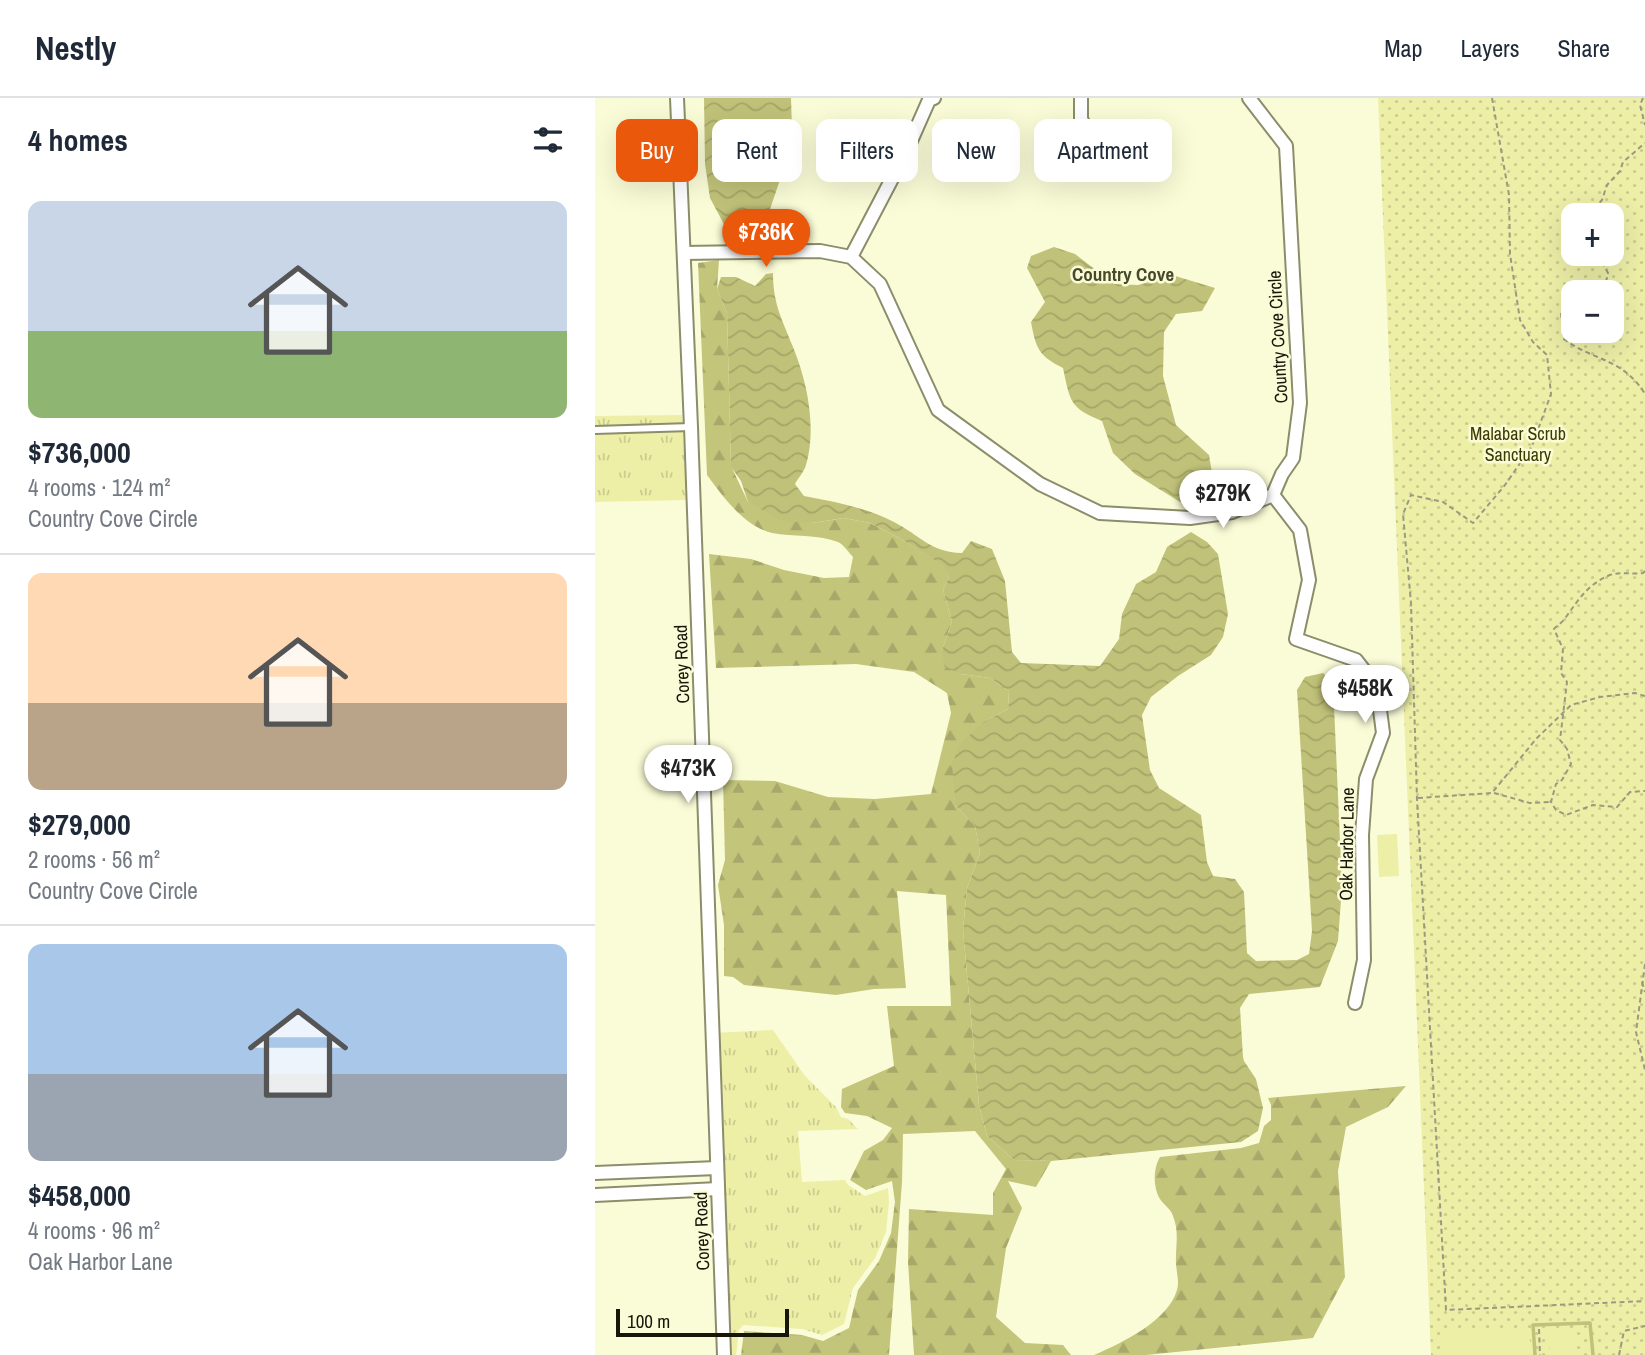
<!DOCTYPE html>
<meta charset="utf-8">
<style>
body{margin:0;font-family:"Archivo Narrow",sans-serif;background:#f2f2f3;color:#1f2937;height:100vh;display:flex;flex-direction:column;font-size:26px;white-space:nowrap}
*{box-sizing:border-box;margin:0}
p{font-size:23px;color:#747a83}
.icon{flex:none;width:38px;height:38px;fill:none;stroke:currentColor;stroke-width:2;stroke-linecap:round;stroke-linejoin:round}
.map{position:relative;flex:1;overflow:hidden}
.side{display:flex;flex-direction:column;background:#fff;width:595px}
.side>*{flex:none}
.hud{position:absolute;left:21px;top:21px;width:665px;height:63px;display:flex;gap:14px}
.controls{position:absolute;left:966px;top:105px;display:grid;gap:14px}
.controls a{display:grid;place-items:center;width:63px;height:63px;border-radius:14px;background:#fff;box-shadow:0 7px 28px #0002;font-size:35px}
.scale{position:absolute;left:21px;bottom:18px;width:173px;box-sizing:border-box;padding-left:7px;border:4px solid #161609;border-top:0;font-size:19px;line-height:24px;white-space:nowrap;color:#161609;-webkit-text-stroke:5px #fafcd7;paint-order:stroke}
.price{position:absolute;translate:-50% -60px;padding:0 16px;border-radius:24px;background:#fff;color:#222;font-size:23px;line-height:46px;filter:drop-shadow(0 2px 4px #0008)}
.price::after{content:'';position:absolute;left:50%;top:42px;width:21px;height:16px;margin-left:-10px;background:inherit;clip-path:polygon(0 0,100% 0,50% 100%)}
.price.selected{background:#ea580c;color:#fff}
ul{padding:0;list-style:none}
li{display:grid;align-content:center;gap:14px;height:371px;padding:0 28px}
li+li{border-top:2px solid #e0e1e3}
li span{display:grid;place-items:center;height:217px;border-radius:14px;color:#555}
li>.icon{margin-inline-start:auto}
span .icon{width:126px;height:126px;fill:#fffc;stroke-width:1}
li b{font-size:30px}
h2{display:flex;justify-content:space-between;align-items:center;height:84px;padding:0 28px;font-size:30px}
.chip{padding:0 24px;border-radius:14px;background:#fff;box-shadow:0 7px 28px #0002;font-size:24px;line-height:63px}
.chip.selected{background:#ea580c;color:#fff}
header{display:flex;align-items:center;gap:42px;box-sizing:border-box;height:98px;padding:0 35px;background:#fff;border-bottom:2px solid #e0e1e3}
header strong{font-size:33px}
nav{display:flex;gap:38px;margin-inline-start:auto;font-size:24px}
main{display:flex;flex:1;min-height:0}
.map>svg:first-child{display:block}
.grass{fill:url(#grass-tufts)}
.forest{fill:url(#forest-firs)}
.park{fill:url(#park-dots);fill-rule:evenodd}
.pitch{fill:#edefa7}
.water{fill:url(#water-waves)}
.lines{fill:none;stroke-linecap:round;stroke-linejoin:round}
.stream{stroke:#c1c279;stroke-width:3.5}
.lane-casing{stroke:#8c8d6b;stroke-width:10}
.street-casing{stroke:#8c8d6b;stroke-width:16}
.path{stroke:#999a80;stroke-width:2;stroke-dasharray:5 3.5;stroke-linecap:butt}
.lane{stroke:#fff;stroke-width:6}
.street{stroke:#fff;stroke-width:12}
.labels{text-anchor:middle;stroke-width:5;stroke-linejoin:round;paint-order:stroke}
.street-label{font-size:18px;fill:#161609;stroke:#fafcd7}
.park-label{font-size:18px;fill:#3d3c00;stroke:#fafcd7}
.neighbourhood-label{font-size:19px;font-weight:bold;fill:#49492a;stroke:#fafcd7}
</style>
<header>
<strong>Nestly</strong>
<nav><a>Map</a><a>Layers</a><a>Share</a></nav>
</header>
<main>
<section class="side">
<h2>4 homes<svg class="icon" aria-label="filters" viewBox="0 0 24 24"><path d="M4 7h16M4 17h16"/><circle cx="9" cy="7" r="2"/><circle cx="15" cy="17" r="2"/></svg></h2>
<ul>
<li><span style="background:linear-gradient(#c9d6e8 60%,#8fb573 0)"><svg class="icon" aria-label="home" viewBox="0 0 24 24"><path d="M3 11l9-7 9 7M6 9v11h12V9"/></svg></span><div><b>$736,000</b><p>4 rooms · 124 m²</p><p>Country Cove Circle</p></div></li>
<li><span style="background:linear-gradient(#ffd9b3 60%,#b9a48a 0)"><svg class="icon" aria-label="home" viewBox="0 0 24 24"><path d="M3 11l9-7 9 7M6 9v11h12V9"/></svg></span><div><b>$279,000</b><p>2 rooms · 56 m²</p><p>Country Cove Circle</p></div></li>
<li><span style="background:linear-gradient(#a9c7e8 60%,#9aa5b1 0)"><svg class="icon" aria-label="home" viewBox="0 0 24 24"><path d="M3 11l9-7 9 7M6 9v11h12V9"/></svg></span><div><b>$458,000</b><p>4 rooms · 96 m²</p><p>Oak Harbor Lane</p></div></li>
</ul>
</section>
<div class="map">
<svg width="1050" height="1257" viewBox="0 0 1050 1257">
<defs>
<pattern id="grass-tufts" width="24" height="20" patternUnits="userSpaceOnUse" patternTransform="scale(1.75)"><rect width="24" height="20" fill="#edefa7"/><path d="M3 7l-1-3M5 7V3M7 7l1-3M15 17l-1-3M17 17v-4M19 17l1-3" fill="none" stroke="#cacc8e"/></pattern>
<pattern id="forest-firs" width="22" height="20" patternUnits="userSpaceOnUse" patternTransform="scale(1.75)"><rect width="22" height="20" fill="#c3c57b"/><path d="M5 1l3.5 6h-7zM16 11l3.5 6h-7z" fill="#a7a869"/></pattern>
<pattern id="park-dots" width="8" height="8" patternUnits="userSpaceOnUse" patternTransform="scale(1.75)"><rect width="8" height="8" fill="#edefa7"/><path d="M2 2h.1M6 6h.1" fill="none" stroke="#cacc8e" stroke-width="1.8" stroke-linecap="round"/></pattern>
<pattern id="water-waves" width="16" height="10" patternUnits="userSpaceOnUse" patternTransform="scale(1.75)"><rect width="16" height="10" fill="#c1c279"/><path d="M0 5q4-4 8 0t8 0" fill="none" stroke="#a5a667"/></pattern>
</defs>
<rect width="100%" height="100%" fill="#fafcd7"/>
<!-- grass -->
<g class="grass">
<polygon points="87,317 92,402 0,404 0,318"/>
<polygon points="178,932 210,978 241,1009 246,1019 253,1021 263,1031 203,1033 207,1084 250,1082 253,1087 270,1098 293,1090 294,1104 291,1134 280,1160 258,1190 249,1226 227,1237 207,1231 148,1227 144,1232 141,1257 130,1257 117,935"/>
</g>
<!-- forest -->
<g class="forest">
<path d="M 124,162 L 122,191 L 132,215 L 136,368 L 153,404 L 217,425 L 249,420 L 275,425 L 306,441 L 349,467 L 354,479 L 348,492 L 357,523 L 347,552 L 366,576 L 395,580 L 414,593 L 413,611 L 390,623 L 361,708 L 380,728 L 385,755 L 372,790 L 368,832 L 384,1007 L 392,1038 L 419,1062 L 456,1063 L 441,1089 L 413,1083 L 427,1110 L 411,1150 L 401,1219 L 430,1245 L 468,1247 L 476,1257 L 319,1257 L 313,1164 L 314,1111 L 398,1117 L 398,1095 L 411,1071 L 380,1033 L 308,1036 L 307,1084 L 294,1257 L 146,1257 L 149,1233 L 207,1237 L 228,1243 L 254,1230 L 263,1192 L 284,1163 L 296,1135 L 300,1104 L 297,1083 L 271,1092 L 255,1082 L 269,1053 L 288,1042 L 297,1030 L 272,1018 L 250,1015 L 246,1009 L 247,991 L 299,968 L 292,908 L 356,908 L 351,797 L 302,793 L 311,890 L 279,891 L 241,897 L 149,887 L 138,879 L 129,878 L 129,827 L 123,787 L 130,762 L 128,682 L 180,683 L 233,699 L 280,701 L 336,696 L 356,615 L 352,595 L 319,574 L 261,566 L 121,570 L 114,456 L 156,461 L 189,472 L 229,480 L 254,479 L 258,459 C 254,455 249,447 243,444 C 222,436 198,439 177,435 C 149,428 128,399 112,377 L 103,165 Z"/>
<path d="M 811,988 L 793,1009 L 751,1029 L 743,1073 L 750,1179 L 718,1240 L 551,1257 L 499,1257 C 527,1245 573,1223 582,1192 C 585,1182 580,1170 581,1160 C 581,1145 584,1133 578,1118 C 576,1111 569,1107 565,1101 C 558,1090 558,1070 565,1059 L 646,1050 L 664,1045 L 669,1028 L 676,1022 L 676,1007 L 673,1000 Z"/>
</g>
<!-- park -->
<path class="park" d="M 783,0 L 1050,0 L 1050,1257 L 836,1257 ZM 978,117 L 1017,117 L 1017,156 L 978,156 ZM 978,194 L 1017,194 L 1017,233 L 978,233 Z"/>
<!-- pitch -->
<g class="pitch">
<polygon points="802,736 804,778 784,779 782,737"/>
<polygon points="934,1230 936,1257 846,1257 845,1234"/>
<polygon points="980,1232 982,1257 955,1257 953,1233"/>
</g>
<!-- water -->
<g class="water">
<polygon points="109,0 196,0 197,31 188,73 174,114 182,140 170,140 162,125 132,132 115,100 110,66"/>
<path d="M 459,149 L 480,156 L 519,186 L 543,187 L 577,177 L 620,190 L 607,213 L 581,216 L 569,234 L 568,278 L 581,327 L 614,357 L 618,381 L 602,404 L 585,404 L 540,376 L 518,355 L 507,323 C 474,310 475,302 468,270 C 444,258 441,251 436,224 L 450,204 L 432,170 L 436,158 Z"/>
<path d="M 178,175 C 178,206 187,221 198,249 C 212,283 222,330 211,367 C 209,374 203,380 200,386 L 209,398 C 240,404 270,409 299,424 C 326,438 335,454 367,455 L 376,443 L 397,451 L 410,483 L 417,554 L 426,565 L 505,568 L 524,541 L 527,516 L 541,486 L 561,474 L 572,449 L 596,434 L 612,444 L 623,456 L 633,516 L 628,539 L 616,557 L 583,578 L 556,599 L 547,617 L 555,672 L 564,690 L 606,717 L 612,764 L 618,778 L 640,781 L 649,794 L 652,855 L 661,863 L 702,862 L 714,856 L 717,833 L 702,592 L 710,579 L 728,575 L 738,585 L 747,788 L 743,843 L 725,889 L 654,896 L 645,910 L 648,959 L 649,963 L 661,981 L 668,1010 L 663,1033 L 646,1044 L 456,1063 L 419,1062 L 392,1038 L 384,1007 L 368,832 L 372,790 L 385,755 L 380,728 L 361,708 L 357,666 L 365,646 L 390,623 L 413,611 L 414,593 L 395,580 L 366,576 L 349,568 L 347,552 L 357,523 L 348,492 L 354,479 L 348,467 L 306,441 L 275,425 L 249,420 L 217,425 L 187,423 L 153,404 L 146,383 L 136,369 L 132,215 L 122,191 L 126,179 L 141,179 L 160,188 L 171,176 Z"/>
</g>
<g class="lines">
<!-- stream -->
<polyline class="stream" points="940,1257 938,1227 995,1225 998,1257"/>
<defs>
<polyline id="lane" points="0,332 96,329"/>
<g id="street">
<polyline points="82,0 96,329 129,1257"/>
<polyline points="486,0 486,21 502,52 527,67"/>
<polyline points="89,155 225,153 256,159 285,186 343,312 445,386 505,415 595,420 637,414 678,397 687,376 698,360 705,305 691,48 654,0"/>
<polyline points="256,159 312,52 334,2 339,0"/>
<polyline points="678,397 705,432 714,482 701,541 761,562 782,589 788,635 771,681 767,737 769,862 760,905"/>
<polyline points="0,1075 122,1070"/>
<polyline points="0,1097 123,1091"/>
</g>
</defs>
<!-- lane casing -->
<use href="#lane" class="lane-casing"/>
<!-- street casing -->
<use href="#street" class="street-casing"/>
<!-- path -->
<g class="path">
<polyline points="897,0 914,97 915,156 925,222 938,244 952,257 956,296 937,348 910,387 878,425 848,404 816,397 808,416 816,505 822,701 851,1212 1050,1203"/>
<polyline points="1048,0 1045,7 1050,27"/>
<polyline points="993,117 1007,102 1012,87 1025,73 1028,64 1050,45"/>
<polyline points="997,194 1011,184 1013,175 1003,156"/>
<path d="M 978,203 L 966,215 L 969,241 C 998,263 1028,260 1050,296"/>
<path d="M 1050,473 L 1048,475 C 1037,477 1027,473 1015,477 C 993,486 984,501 971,519 C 969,523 963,527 959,531 L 968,551 L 966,575 L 972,584 L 965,642 L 972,651 L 976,666 L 967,682 L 961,686 L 956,704 L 961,712 L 971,717 L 998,707 L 1022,709 L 1035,694 L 1050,693"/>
<polyline points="899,695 935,705 955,704"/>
<polyline points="823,700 897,695 941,641 976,607 1005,599 1040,595 1050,598"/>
<polyline points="1050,866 1041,934 1050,972"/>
<polyline points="1047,884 1050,894"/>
<polyline points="944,1231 945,1257"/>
<polyline points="1024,1257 1029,1233 1050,1228"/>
</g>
<!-- lane -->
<use href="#lane" class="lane"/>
<!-- street -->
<use href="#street" class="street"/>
</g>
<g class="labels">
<!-- street labels -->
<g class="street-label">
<text transform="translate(683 239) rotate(-93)" y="6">Country Cove Circle</text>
<text transform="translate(87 566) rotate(-92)" y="6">Corey Road</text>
<text transform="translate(752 746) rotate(-89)" y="6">Oak Harbor Lane</text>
<text transform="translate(107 1133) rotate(-92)" y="6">Corey Road</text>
</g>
<!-- park labels -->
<g class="park-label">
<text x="923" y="342">Malabar Scrub<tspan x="923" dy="21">Sanctuary</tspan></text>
</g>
<!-- neighbourhood labels -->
<g class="neighbourhood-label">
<text x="528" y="183">Country Cove</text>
</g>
</g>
</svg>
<div class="controls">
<a>+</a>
<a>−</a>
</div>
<div class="scale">100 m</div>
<b class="price selected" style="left:171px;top:171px">$736K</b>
<b class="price" style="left:628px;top:432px">$279K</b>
<b class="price" style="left:770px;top:627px">$458K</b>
<b class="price" style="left:93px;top:707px">$473K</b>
<div class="hud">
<a class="chip selected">Buy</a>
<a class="chip">Rent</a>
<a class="chip">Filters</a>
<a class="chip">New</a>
<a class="chip">Apartment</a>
</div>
</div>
</main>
